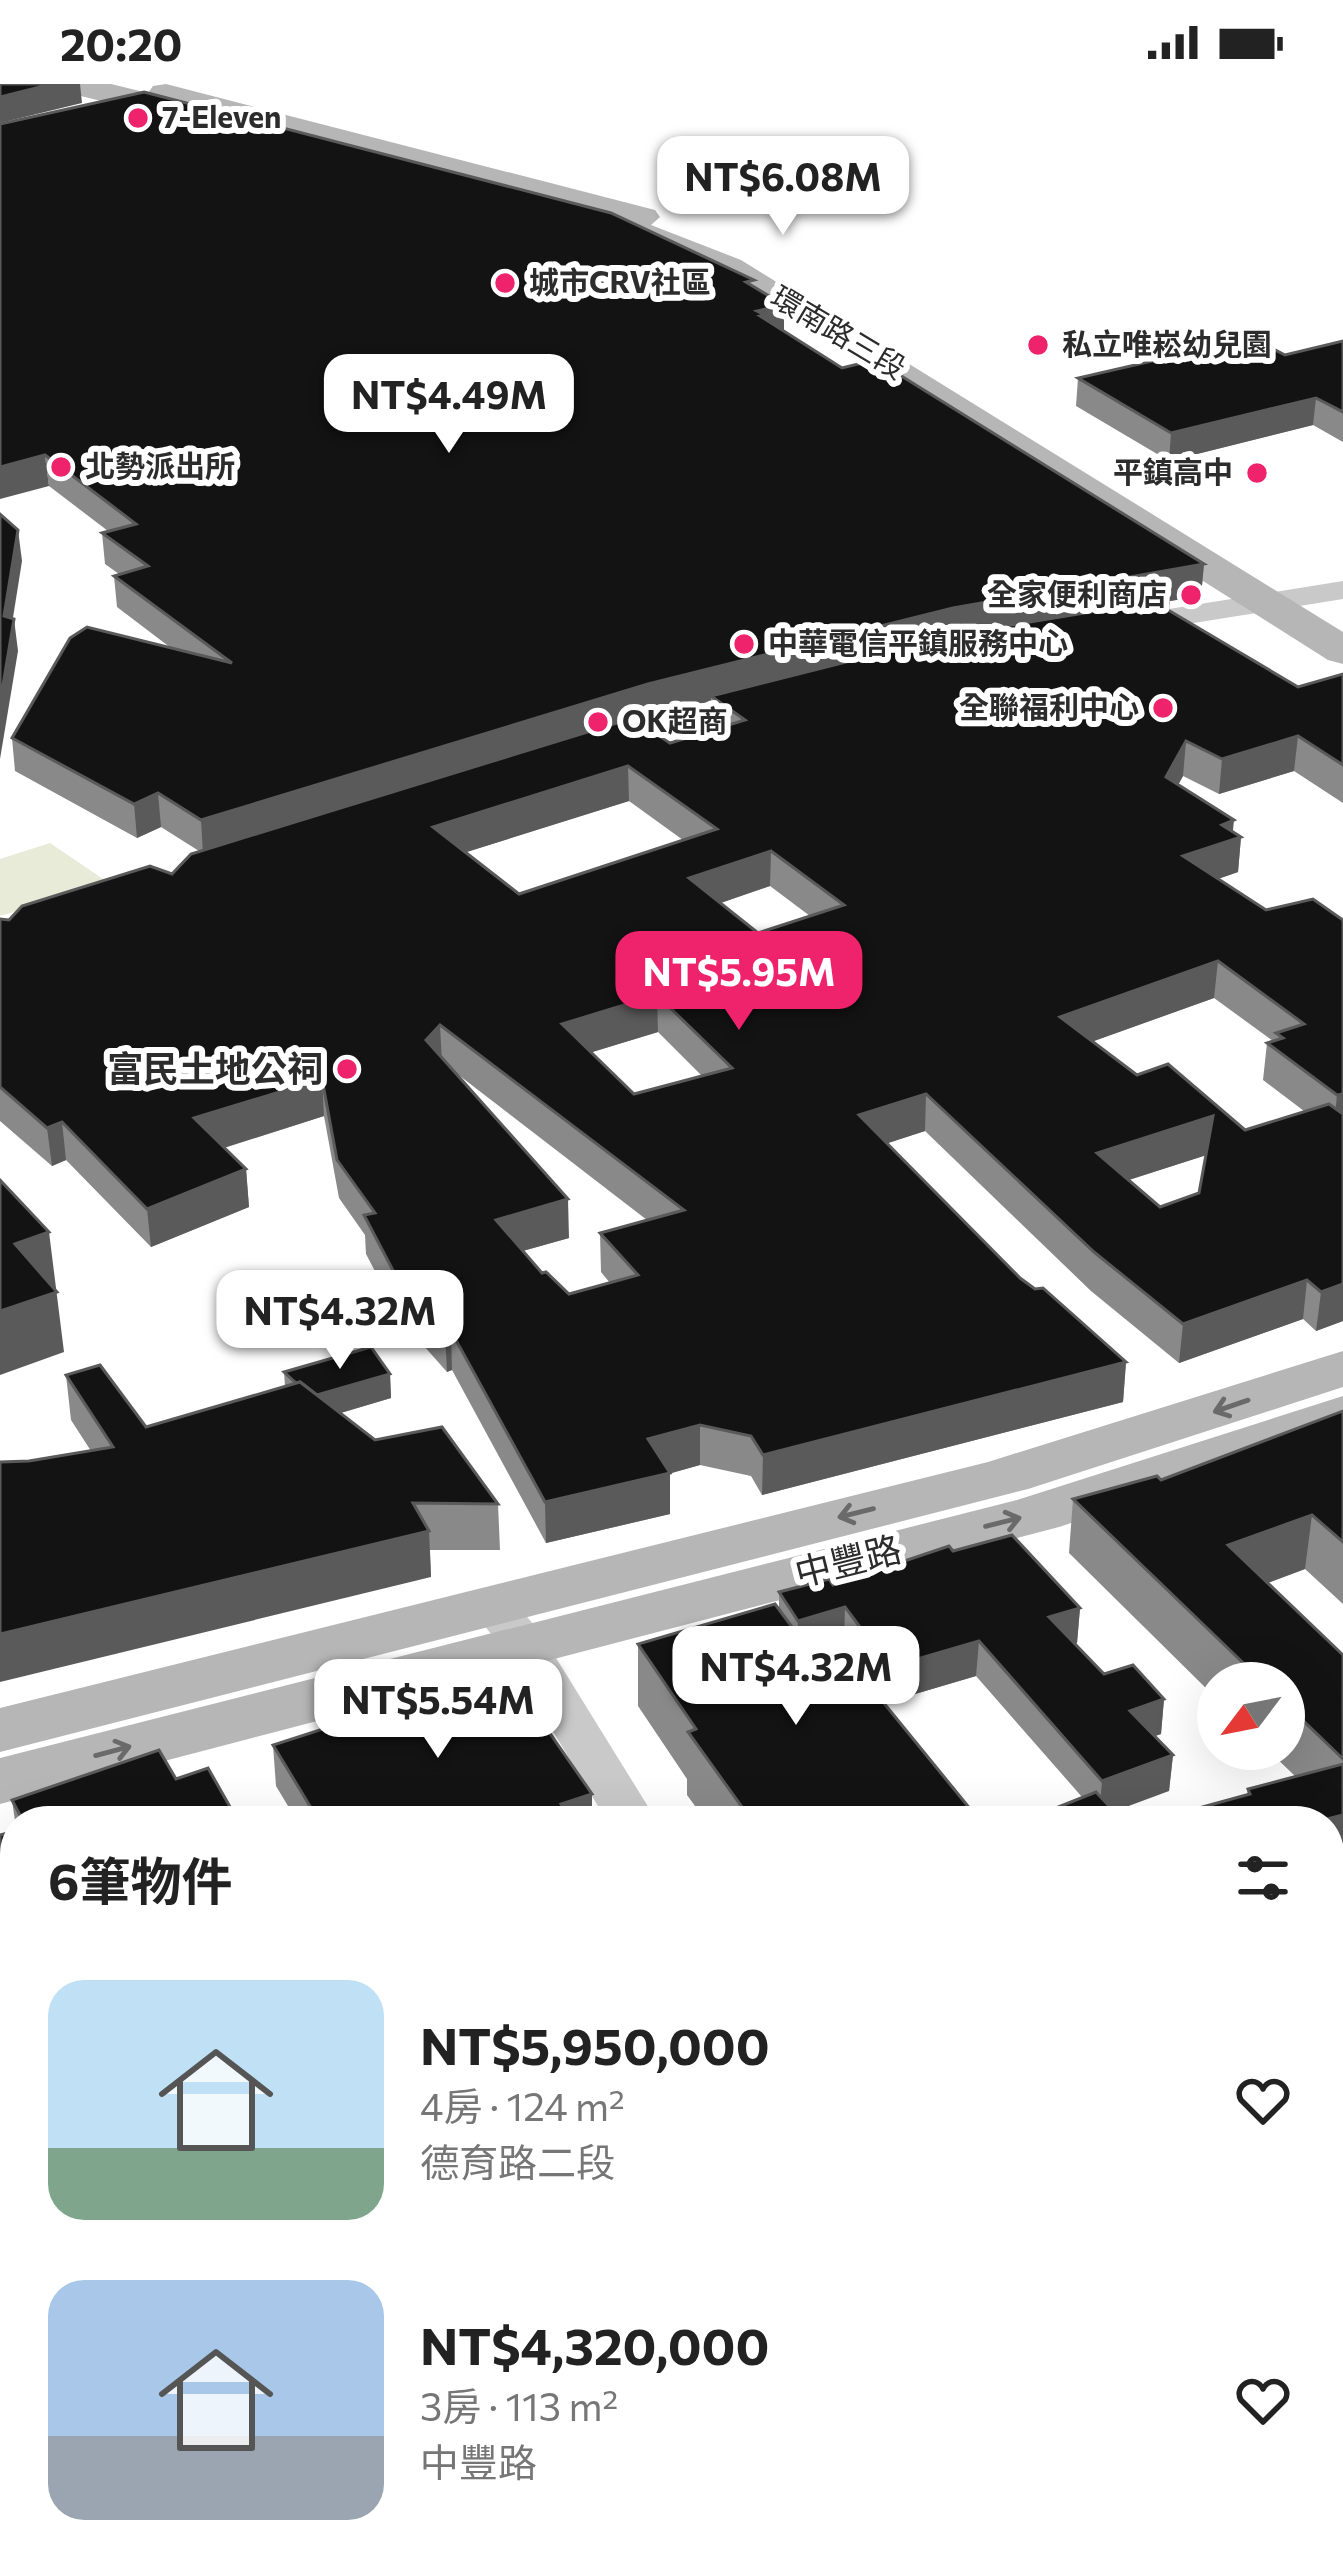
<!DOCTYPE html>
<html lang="zh-TW">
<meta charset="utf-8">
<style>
body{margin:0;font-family:Commissioner,"Noto Sans TC",sans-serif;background:#f2f2f2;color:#222;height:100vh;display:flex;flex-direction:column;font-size:45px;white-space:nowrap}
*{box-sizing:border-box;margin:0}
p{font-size:39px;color:#767676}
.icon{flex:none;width:66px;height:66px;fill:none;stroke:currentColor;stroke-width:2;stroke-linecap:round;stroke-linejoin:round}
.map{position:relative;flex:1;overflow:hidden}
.panel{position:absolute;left:0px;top:1722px;width:1344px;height:768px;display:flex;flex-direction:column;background:#fff;border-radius:48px 48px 0 0;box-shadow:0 12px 48px #0002}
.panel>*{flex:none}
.needle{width:78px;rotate:238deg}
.controls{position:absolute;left:1197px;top:1578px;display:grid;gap:24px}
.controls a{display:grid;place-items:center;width:108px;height:108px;border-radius:50%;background:#fff;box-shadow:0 12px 48px #0002;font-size:60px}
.price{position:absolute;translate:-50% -102px;padding:0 27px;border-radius:24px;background:#fff;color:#222;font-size:39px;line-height:78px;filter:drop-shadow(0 3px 6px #0008)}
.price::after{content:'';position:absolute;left:50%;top:72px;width:36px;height:27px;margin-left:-18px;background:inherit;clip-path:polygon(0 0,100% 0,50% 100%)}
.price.active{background:#ee236c;color:#fff}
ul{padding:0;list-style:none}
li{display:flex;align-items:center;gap:36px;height:300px;padding:0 48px}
li span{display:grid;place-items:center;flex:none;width:336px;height:240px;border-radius:36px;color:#555}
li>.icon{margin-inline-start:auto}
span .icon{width:144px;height:144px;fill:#fffc;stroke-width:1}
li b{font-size:51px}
h2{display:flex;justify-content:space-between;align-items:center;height:144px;padding:0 48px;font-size:51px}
.status{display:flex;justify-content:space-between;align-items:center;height:84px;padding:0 60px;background:#fff;direction:ltr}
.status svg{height:33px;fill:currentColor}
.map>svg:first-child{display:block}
.green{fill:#e8ebd8}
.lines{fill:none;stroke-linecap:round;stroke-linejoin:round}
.street{fill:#c9c9c9;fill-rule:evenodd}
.secondary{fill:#b6b6b6;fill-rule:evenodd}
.rail-casing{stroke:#818181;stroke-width:16}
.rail{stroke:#fff;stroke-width:12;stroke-dasharray:34;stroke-linecap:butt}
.wall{fill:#898989;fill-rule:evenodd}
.shaded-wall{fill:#5a5a5a}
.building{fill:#131313;stroke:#5a5a5a;stroke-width:3;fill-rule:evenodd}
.oneway{stroke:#6a6a6a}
.poi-dot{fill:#ee236c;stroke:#fff;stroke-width:4.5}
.labels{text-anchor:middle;stroke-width:12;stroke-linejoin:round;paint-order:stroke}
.far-poi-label{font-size:30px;font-weight:bold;fill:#2c2c2c;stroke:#fff;text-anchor:start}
.far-street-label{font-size:30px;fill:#2c2c2c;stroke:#fff}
.poi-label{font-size:36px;font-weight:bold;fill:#2c2c2c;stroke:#fff;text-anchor:end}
.street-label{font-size:36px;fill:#2c2c2c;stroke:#fff}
</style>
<div class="status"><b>20:20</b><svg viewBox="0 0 49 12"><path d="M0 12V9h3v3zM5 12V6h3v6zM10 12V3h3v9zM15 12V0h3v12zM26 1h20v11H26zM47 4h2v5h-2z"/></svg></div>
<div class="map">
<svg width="1343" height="2490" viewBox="0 0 1343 2490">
<rect width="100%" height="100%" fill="#fff"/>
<!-- green -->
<polygon class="green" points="50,759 109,799 0,832 0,775"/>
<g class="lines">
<!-- street -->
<g class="street">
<polygon points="1343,497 1343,515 1125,550 1109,541 1125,532"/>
<polygon points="765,608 781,618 776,625 600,673 583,663 588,656"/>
<polygon points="493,1508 509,1512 540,1548 657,1737 607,1737 505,1568 470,1523 477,1512"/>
<polygon points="1329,2378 1343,2379 1343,2429 1329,2428"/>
</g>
<!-- secondary -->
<g class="secondary">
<polygon points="55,0 111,0 148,9 153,2 166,0 655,126 660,133 651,141 741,176 1343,548 1343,580 1328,576 717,190 679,172 592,144 587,137 592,130 216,32 201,41 60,7"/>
<polygon points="1343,1267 1343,1303 1028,1405 0,1668 0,1624 988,1378"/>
<polygon points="1343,1312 1343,1349 1059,1443 0,1720 0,1674 1017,1416"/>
</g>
<defs>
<polyline id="rail" points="0,2483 148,2490"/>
</defs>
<!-- rail casing -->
<use href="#rail" class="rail-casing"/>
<!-- rail -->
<use href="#rail" class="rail"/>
</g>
<!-- wall -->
<g class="wall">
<path d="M 0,40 L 754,202 L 784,221 L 784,247 L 842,284 L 1204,480 L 1201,512 L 1170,517 L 1169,526 L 1298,603 L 1343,590 L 1343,719 L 1294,687 L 1219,710 L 1183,692 L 1178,701 L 1241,753 L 1238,788 L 1218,795 L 1266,826 L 1343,836 L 1343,1237 L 1316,1247 L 1303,1235 L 1179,1279 L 1091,1207 L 925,1047 L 887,1059 L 1020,1194 L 1126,1278 L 1123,1318 L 762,1411 L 751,1392 L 700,1381 L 670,1389 L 670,1430 L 546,1459 L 452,1286 L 447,1288 L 400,1235 L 366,1170 L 365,1151 L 339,1114 L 324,1032 L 224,1064 L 246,1085 L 249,1123 L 151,1163 L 66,1076 L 52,1082 L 0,1037 L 0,835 L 9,836 L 172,790 L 199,767 L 161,743 L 137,754 L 15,687 L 12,654 L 171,564 L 117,523 L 114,492 L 119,490 L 105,480 L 102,449 L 108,447 L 49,402 ZM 711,617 L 711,646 L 670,659 L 637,636 ZM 629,717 L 683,756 L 519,810 L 466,768 ZM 770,802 L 810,832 L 758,849 L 720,819 ZM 1214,914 L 1273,957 L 1267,959 L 1263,996 L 1304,1027 L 1245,1046 L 1137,991 L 1093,957 ZM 658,948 L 702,992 L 634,1010 L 592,968 ZM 456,989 L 647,1136 L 600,1149 L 601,1188 L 610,1199 L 569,1210 L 542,1189 L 523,1167 L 569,1154 ZM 1206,1071 L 1199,1109 L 1160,1123 L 1129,1096 Z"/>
<polygon points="1343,257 1343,358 1313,341 1169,377 1076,322 1078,294 1285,271"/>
<polygon points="284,1288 390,1290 391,1314 341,1329 375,1356 498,1420 500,1466 430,1466 431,1493 29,1377 91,1367 71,1336 66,1291 146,1343 285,1302"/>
<polygon points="1343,1327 1343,1520 1305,1485 1268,1499 1343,1571 1343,1785 1329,1789 1329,1737 1198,1737 1199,1724 1247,1711 1248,1705 1296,1693 1267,1665 1284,1665 1284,1599 1218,1599 1218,1616 1069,1469 1073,1415 1161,1396"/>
<polygon points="953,1467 1080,1524 1077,1559 1075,1560 1104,1590 1164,1615 1161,1650 1155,1652 1173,1671 1169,1707 1082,1713 976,1592 888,1618 844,1558 811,1568 834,1600 980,1737 706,1737 687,1711 687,1695 638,1622 638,1560 779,1524 779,1508 833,1501"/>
<polygon points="273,1661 592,1710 592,1737 297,1737 276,1702"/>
<polygon points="176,1695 238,1737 15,1737 12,1716"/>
<polygon points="15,1746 15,1825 0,1794 0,1751"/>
<polygon points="0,1942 15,1973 15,2282 0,2247"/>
<polygon points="1343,2054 1343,2186 1329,2170 1329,2060"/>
</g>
<!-- shaded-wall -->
<g class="shaded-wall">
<polygon points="52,0 80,0 82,19 0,39 0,13"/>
<polygon points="784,221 784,250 765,254 757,227"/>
<polygon points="1316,314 1313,341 1169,377 1171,349"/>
<polygon points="45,371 49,402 0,415 0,383"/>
<polygon points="18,446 22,477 8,565 4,532"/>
<polygon points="1204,480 1201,512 1170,517 1167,548 711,612 711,617 648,633 203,770 201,736 648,600 953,524"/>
<polygon points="14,535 18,567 0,675 0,619"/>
<polygon points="1298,652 1294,687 1219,710 1222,675"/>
<polygon points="1186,657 1183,692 1163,728 1166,693"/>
<polygon points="628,682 629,717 435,778 433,743"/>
<polygon points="158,709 161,743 137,754 134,720"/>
<polygon points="1234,736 1232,756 1241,753 1238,788 1180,808 1183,772 1222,741"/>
<polygon points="771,767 770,802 689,830 689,794"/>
<polygon points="1218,877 1214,914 1058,970 1060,933"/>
<polygon points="657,911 658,948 563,977 562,940"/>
<polygon points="440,941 442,979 426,956"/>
<polygon points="322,995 324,1032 198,1072 194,1034"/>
<polygon points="926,1010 925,1047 858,1069 859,1031"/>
<polygon points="1343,1010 1343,1046 1333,1049 1337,1011"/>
<polygon points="1213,1032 1210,1070 1094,1107 1097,1069"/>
<polygon points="62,1038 66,1076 52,1082 47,1044"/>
<polygon points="246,1085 249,1123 151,1163 147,1125"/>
<polygon points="568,1115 569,1154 497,1174 496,1136"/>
<polygon points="49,1148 64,1268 0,1291 0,1227 15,1160"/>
<polygon points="1307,1196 1303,1235 1179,1279 1183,1240"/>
<polygon points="1343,1200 1343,1237 1316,1247 1321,1208"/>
<polygon points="451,1247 452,1286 447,1288 445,1249"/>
<polygon points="1126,1278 1123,1318 762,1411 763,1371"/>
<polygon points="390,1290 391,1314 313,1337 312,1313"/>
<polygon points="700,1341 700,1381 665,1391 670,1389 670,1430 546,1459 545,1418 648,1355"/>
<polygon points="1312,1431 1305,1485 1222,1516 1228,1461"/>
<polygon points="429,1447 431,1493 0,1598 0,1550"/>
<polygon points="845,1523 844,1558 797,1572 798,1537"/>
<polygon points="1080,1524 1077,1559 1046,1568 1049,1533"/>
<polygon points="979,1557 976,1592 888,1618 890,1583"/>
<polygon points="1164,1615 1161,1650 1127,1662 1130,1627"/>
<polygon points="1173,1671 1169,1707 1099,1733 1102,1697"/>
<polygon points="592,1710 592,1737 561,1737 561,1720"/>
<polygon points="889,1726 888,1737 858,1737"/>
<polygon points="1343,1731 1343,1785 1329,1789 1329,1737 1319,1737"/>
<polygon points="1343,1845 1343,1900 1329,1904 1329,1849"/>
</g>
<!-- building -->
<g class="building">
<polygon points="0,0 52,0 0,13"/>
<polygon points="144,8 611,129 754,196 746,198 784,221 757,227 765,231 760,232 842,284 862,279 882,291 895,288 1204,480 953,524 648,600 201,736 158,709 134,720 12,654 70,554 87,543 232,579 114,492 148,482 102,449 136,440 45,371 0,383 0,40"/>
<polygon points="1252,254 1285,271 1343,257 1343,328 1316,314 1171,349 1078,294"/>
<polygon points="0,430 18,446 4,532 14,535 0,619"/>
<path d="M 1170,515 L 1163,523 L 1298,603 L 1343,590 L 1343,681 L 1298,652 L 1222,675 L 1186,657 L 1166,693 L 1234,736 L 1222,741 L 1241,753 L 1183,772 L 1266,826 L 1313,815 L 1343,836 L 1343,1010 L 1337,1011 L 1267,959 L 1283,954 L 1276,949 L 1304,940 L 1218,877 L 1060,933 L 1137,991 L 1168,980 L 1245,1046 L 1329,1020 L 1343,1030 L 1343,1200 L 1321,1208 L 1307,1196 L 1183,1240 L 1094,1168 L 926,1010 L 859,1031 L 1020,1194 L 1035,1205 L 1043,1204 L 1126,1278 L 763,1371 L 751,1352 L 700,1341 L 648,1355 L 670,1389 L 545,1418 L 451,1247 L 445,1249 L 398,1196 L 364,1131 L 375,1129 L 337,1076 L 322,995 L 194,1034 L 246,1085 L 147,1125 L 62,1038 L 47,1044 L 0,1003 L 0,835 L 9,836 L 22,822 L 150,782 L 172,790 L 191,770 L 633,634 L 670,659 L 745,636 L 711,612 L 957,550 ZM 628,682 L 717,745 L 519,810 L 433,743 ZM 771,767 L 844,821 L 758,849 L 689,794 ZM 657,911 L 732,984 L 634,1010 L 562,940 ZM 440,941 L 684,1126 L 600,1149 L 638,1191 L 569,1210 L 546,1188 L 542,1189 L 496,1136 L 568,1115 L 426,956 ZM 1213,1032 L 1199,1109 L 1160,1123 L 1097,1069 Z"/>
<polygon points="0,1096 49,1148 15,1160 57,1208 0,1227"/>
<polygon points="371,1263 390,1290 317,1311 300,1298 296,1299 284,1288"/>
<polygon points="100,1281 146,1343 300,1298 375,1356 442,1343 498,1420 413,1419 429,1447 0,1550 0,1378 29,1377 113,1363 66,1291"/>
<polygon points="1343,1327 1343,1458 1312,1431 1228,1461 1343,1571 1343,1675 1284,1618 1284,1599 1264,1599 1073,1415 1157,1392 1161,1396"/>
<polygon points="1012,1451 1080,1524 1049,1533 1104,1590 1133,1581 1164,1615 1130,1627 1173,1671 1102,1697 979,1557 890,1583 845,1523 798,1537 779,1508 829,1495 833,1501 949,1462 953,1467"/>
<polygon points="775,1520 834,1600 861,1591 980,1737 897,1737 889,1726 858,1737 752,1737 688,1648 696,1645 638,1560"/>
<polygon points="506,1586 592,1710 561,1720 572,1737 319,1737 273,1661"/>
<polygon points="159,1666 176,1695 208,1684 238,1737 23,1737 12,1716"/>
<polygon points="1343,1680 1343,1731 1319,1737 1207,1737 1199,1724 1250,1710 1248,1705"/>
<polygon points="1096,1708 1123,1737 1023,1737"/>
<polygon points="15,1747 15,1799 0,1768 0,1751"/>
<polygon points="1329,1796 1333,1801 1343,1799 1343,1845 1329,1849"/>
<polygon points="0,1942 15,1973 15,2257 0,2223"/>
<polygon points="1343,2054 1343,2108 1329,2092 1329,2060"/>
</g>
<!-- one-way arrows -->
<defs><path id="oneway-shaft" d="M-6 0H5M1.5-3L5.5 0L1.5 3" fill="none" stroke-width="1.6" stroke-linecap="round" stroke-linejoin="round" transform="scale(3)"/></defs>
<g class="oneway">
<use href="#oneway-shaft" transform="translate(1231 1322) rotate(161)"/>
<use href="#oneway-shaft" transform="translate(856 1429) rotate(166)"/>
<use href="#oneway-shaft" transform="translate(1003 1438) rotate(-14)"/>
<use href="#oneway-shaft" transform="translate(113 1667) rotate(-15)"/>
</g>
<!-- markers -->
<g class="poi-dot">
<circle cx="138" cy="34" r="12"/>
<circle cx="505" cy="199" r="12"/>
<circle cx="1038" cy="261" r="12"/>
<circle cx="61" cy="383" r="12"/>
<circle cx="1257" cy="389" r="12"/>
<circle cx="1191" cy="511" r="12"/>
<circle cx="744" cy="560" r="12"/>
<circle cx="1163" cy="624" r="12"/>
<circle cx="598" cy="638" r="12"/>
<circle cx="347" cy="985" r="12"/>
</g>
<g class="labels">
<!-- far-poi labels -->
<g class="far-poi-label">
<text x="162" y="44">7-Eleven</text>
<text x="529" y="209">城市CRV社區</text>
<text x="1062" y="271">私立唯崧幼兒園</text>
<text x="85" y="393">北勢派出所</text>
<text x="1233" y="399" text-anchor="end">平鎮高中</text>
<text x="1167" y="521" text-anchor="end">全家便利商店</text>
<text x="768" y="570">中華電信平鎮服務中心</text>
<text x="1139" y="634" text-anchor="end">全聯福利中心</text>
<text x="622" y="648">OK超商</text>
</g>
<!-- far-street labels -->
<g class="far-street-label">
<text transform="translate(838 249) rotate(31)" y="10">環南路三段</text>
</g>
<!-- poi labels -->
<g class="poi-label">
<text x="323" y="998">富民土地公祠</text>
</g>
<!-- street labels -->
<g class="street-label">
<text transform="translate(848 1477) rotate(-14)" y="13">中豐路</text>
</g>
</g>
</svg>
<div class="controls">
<a><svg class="needle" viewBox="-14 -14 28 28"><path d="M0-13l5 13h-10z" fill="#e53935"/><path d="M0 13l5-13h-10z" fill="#767676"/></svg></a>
</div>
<b class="price" style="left:783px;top:154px">NT$6.08M</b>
<b class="price" style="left:449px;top:372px">NT$4.49M</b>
<b class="price active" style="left:739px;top:949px">NT$5.95M</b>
<b class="price" style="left:340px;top:1288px">NT$4.32M</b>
<b class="price" style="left:796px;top:1644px">NT$4.32M</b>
<b class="price" style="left:438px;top:1677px">NT$5.54M</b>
<section class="panel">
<h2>6筆物件<svg class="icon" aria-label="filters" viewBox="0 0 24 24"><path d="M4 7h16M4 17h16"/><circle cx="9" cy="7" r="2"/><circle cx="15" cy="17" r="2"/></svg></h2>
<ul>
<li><span style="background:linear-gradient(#bfe0f5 70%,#7fa58c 0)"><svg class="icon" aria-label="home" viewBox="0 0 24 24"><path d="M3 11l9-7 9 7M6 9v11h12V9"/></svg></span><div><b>NT$5,950,000</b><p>4房 · 124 m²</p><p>德育路二段</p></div><svg class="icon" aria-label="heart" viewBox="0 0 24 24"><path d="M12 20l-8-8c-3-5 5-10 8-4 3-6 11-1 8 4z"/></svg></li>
<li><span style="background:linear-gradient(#a9c7e8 65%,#9aa5b1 0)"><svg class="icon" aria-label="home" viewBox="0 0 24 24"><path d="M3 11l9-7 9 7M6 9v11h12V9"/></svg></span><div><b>NT$4,320,000</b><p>3房 · 113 m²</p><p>中豐路</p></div><svg class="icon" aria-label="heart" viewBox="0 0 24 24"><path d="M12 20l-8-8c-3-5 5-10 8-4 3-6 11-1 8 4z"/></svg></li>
</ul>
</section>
</div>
